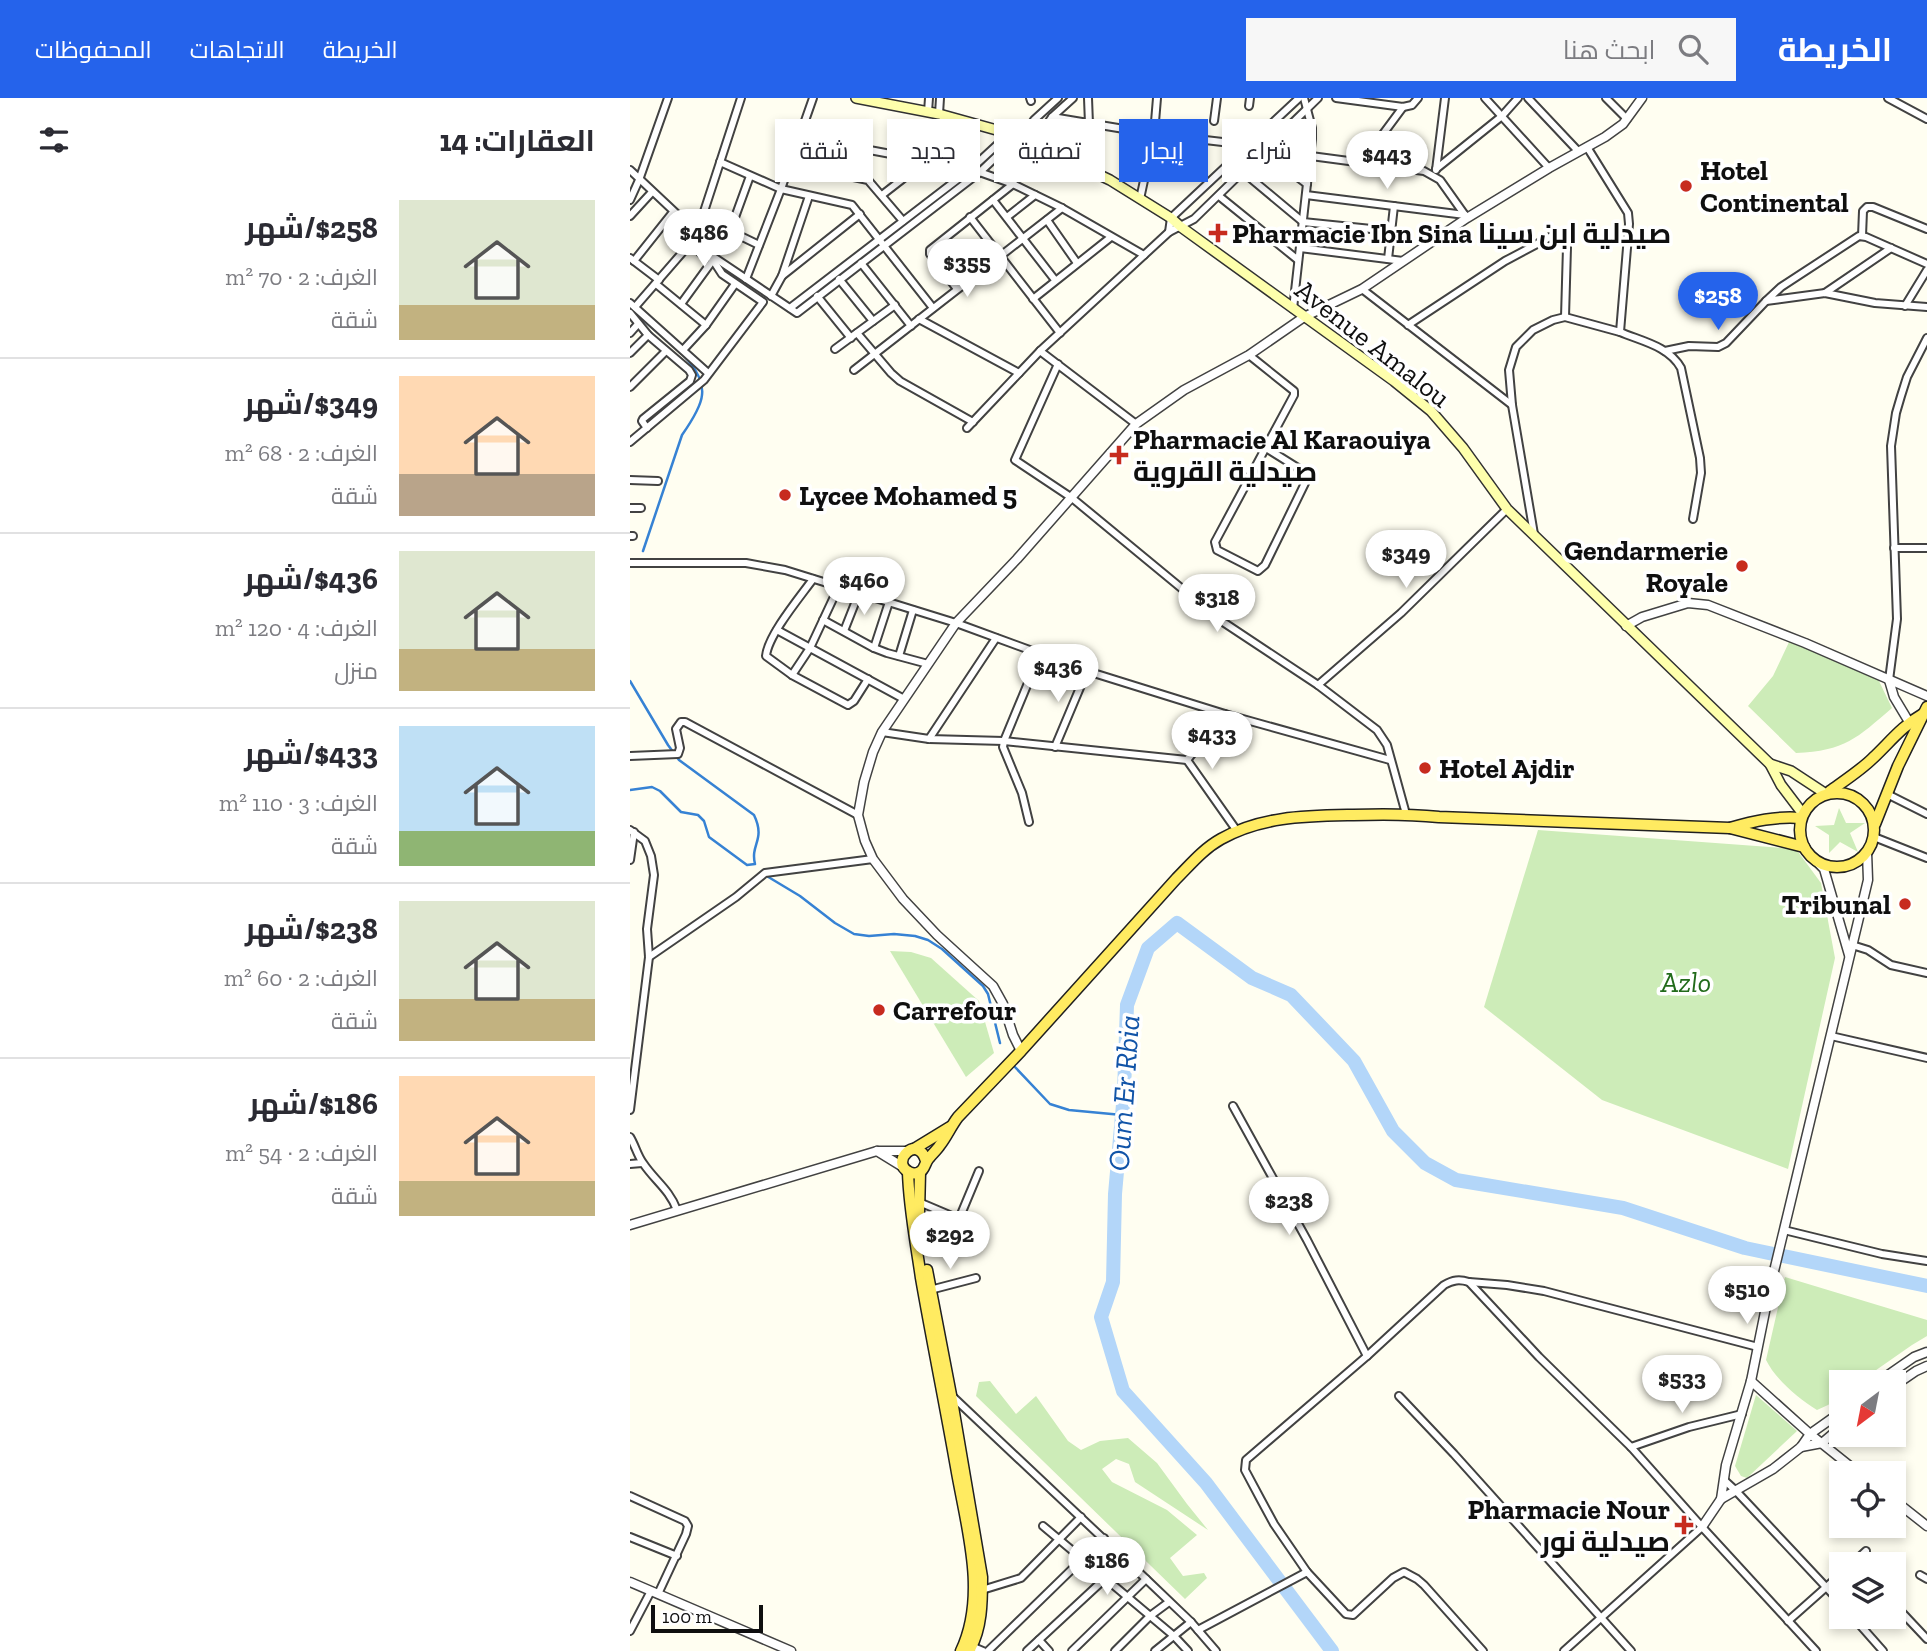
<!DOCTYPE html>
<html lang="ar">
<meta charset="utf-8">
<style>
body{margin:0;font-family:"Zilla Slab",Cairo,serif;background:#f7f7f7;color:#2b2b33;direction:rtl;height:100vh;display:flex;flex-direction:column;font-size:26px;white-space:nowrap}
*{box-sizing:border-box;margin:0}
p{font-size:23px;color:#7c7c81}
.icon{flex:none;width:38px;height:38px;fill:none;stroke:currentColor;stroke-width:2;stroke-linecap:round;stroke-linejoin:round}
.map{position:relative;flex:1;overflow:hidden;direction:ltr}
.side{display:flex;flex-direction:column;background:#fff;width:630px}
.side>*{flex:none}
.guide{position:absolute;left:21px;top:21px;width:665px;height:63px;direction:rtl;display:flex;gap:14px}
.needle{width:46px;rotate:212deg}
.tools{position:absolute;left:1199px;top:1272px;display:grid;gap:14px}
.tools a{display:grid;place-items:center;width:77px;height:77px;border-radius:0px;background:#fff;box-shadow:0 4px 10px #0003;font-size:35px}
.scale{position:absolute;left:21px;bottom:18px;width:112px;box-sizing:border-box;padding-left:7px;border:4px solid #0f0f0f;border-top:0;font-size:19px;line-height:24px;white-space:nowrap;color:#0f0f0f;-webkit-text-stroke:5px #fff;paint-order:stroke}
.price{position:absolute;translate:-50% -60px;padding:0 16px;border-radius:24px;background:#fff;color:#222;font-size:23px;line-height:46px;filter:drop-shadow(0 2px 4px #0008)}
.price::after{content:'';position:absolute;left:50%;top:42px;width:21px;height:16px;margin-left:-10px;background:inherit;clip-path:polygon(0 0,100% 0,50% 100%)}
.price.current{background:#2563eb;color:#fff}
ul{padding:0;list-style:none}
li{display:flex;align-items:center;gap:21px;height:175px;padding:0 35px}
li+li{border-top:2px solid #e1e1e2}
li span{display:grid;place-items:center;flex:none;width:196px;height:140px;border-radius:0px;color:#555}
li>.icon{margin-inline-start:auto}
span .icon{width:84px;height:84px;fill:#fffc;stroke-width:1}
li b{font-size:30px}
h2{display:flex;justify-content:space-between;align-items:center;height:84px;padding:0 35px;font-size:30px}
.chip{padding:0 24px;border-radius:0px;background:#fff;box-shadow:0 4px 10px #0003;font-size:24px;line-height:63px}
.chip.current{background:#2563eb;color:#fff}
header{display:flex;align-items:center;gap:42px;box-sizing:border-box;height:98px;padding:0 35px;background:#2563eb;color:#fff}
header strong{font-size:33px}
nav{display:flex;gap:38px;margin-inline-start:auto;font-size:24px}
.search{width:490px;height:63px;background:#f7f7f7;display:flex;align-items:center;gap:18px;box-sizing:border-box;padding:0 24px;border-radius:0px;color:#7c7c81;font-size:26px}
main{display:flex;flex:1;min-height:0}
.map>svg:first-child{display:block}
.green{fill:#cdecb8}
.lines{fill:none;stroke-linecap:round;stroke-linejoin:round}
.stream{stroke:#3682d4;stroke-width:2.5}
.river{stroke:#b3d6f9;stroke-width:14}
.minor-casing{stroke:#424242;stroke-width:10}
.tertiary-casing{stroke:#424242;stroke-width:11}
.secondary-casing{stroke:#313131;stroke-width:12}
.primary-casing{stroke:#202020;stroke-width:13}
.minor{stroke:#fff;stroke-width:6}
.tertiary{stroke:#fff;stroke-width:8}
.secondary{stroke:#feffac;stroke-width:9}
.primary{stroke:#ffeb61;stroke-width:10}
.poi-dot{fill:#c72b1f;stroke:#fff;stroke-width:2.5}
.labels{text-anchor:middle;stroke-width:7;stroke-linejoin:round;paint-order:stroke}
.poi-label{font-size:28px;font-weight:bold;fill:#0f0f0f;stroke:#fff;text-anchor:start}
.street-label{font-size:28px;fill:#0f0f0f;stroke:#fff}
.park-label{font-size:28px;font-style:italic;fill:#226b1b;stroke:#fff}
.water-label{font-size:30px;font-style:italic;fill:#1154a8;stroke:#fff}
</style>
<header>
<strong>الخريطة</strong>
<div class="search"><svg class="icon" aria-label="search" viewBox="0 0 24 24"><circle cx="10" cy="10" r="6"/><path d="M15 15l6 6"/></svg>ابحث هنا</div>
<nav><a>الخريطة</a><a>الاتجاهات</a><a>المحفوظات</a></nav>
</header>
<main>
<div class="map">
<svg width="1297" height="1553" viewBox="0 0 1297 1553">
<rect width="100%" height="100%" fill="#fffef1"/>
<!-- green -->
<g class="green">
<path d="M 1160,542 L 1248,581 L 1262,610 C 1227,640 1215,653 1166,655 L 1118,608 L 1143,578 Z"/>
<polygon points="1209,710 1216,725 1235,725 1220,735 1228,754 1210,744 1199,755 1199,737 1185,728 1204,727"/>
<polygon points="908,732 1166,751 1191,785 1205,860 1158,1071 972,1002 854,909"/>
<polygon points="260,853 281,854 301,860 349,903 364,955 336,979"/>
<path d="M 1155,1179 L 1297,1222 L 1297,1238 L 1282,1247 L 1229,1284 L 1211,1284 L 1211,1298 L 1198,1307 L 1187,1312 C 1168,1300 1146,1282 1136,1262 Z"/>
<polygon points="360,1283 386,1316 406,1298 438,1343 451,1352 470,1343 498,1340 527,1365 557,1406 578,1432 505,1384 499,1366 486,1361 472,1371 482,1384 537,1412 567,1437 540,1460 553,1478 574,1475 577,1480 555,1501 346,1298 349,1284"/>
<polygon points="1126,1297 1167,1333 1117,1380 1111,1378 1105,1368"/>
</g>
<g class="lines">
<!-- stream -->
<g class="stream">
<path d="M 4,212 C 23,236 76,263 72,297 C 71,309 59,327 52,337 L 13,453"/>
<path d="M 0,583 L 38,647 L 49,662 L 124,717 C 136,742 120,746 125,766 L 117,767 L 79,739 L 74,723 L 68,717 L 51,714 L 30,693 L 22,689 L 0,692"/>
<polyline points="135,777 170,798 205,825 224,836 239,838 264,836 285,838 298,842 312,851 353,888 358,896 370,945"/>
<polyline points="384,968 420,1006 439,1012 492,1017"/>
</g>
<!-- river -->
<polyline class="river" points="702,1553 576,1385 493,1293 471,1219 483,1184 485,1096 494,995 497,907 518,850 547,825 622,880 661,897 724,963 763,1033 795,1065 826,1082 993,1110 1115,1150 1297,1188"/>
<defs>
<g id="minor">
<polyline points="400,0 401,3"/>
<polyline points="706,0 773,9 782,7 788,0"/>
<polyline points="855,0 919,70"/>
<polyline points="898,0 948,53"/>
<polyline points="976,0 997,21"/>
<polyline points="1258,0 1297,21"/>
<polyline points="619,8 620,0"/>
<polyline points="298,14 299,0"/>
<polyline points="309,16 310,0"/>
<polyline points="422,19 524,36 618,47"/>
<polyline points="584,23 587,0"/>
<polyline points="170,39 341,71 383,86 432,110 514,157"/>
<polyline points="392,40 404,22 428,0"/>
<polyline points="404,45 422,19 443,0"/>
<polyline points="634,54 677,86"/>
<polyline points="681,58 794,73 810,82 837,120"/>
<polyline points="90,64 151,91 222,107 303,210"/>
<polyline points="160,66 238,82 273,123"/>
<polyline points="749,67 753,36 773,9"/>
<polyline points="454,68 459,26 458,0"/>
<polyline points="806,71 872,18 888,0"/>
<polyline points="0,72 67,135 71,147 58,148 5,209"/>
<polyline points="806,72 815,0"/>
<polyline points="613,74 673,124 761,133"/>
<polyline points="252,97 297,62"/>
<polyline points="676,97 835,117"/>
<polyline points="589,98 668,162"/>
<polyline points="510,101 524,36 527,0"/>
<polyline points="0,102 9,82 38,0"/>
<polyline points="363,102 425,182"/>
<polyline points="74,114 100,133 129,147"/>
<polyline points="0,118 22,94"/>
<polyline points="340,119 430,235"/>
<polyline points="377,119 405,97"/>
<polyline points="417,122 447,165"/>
<polyline points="100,133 120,78"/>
<polyline points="539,134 541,120 669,0"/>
<polyline points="67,135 111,0"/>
<polyline points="1232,138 1233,113 1237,109 1243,109 1297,131"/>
<circle cx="75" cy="151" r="6"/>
<polyline points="670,150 773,163"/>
<polyline points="79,156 167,215 350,74 388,38"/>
<polyline points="0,160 29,182"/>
<polyline points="758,161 764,108"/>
<polyline points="4,163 43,114"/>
<polyline points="231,165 281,228"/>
<polyline points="1297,166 1236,139 1229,138 1151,189 1136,203 1195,195 1245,205 1297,209"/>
<polyline points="152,178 230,116"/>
<polyline points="116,181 151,91 183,0"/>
<polyline points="209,181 243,223"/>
<polyline points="26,186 76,227"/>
<polyline points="327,191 300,156 300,152 383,86"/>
<polyline points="732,191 882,307"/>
<polyline points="1195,195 1261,150"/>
<polyline points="141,198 152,178 179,98"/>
<polyline points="187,198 221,240"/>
<polyline points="403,201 481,139"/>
<polyline points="0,205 78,275"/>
<polyline points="51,206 83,162"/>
<polyline points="1275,208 1297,172"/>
<polyline points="160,210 341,71 380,35"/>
<polyline points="663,211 682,41 682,30 674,0"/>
<polyline points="0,215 18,237 59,272 62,277 60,283 13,321 12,323 17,330"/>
<polyline points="289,221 389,275"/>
<polyline points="778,227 875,163 920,139 935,145 937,149 935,219"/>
<path d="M 990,234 C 1011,243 1039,248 1051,270 L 1070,360 L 1071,375 L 1063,421"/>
<polyline points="0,235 8,226"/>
<polyline points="227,235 261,275 270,283 343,324"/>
<polyline points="205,251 265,207"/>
<polyline points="53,252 76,227 105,186"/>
<polyline points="410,253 506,326"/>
<polyline points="1035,253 1059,248 1088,249 1096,245 1136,203"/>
<polyline points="0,255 18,237"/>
<polyline points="619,257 664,293 664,297 585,444 587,452 628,473 635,467 678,379 676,375 636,350"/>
<polyline points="428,266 385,362 442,400 590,522 688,587 747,632 757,647 776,716"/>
<polyline points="224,272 432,110"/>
<polyline points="0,289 36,253"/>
<polyline points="337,330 410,253 539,134 564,121 688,0"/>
<polyline points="0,344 74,282 133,204 92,176 81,159"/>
<polyline points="0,382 28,383"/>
<polyline points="0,410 11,410"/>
<polyline points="904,436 882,307 879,272 886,249 903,232 923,222 935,219 990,234 999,126 998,115 957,49"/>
<polyline points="0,438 3,438"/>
<polyline points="1264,450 1297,450"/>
<polyline points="0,465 116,465 155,472 326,525 457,573 595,616 760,662"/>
<path d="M 183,481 C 170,499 138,537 136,558 L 162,577 L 218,607 L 224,603 L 238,581"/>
<polyline points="193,522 244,550 257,555 298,566"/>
<polyline points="147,532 274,601"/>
<polyline points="214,533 229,495"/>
<polyline points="244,550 259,504"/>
<polyline points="269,558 283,512"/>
<polyline points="162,577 180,550 209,488"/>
<polyline points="1259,582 1267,521 1261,348 1266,315 1271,298 1277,279 1297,240"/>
<polyline points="688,587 771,515 877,411"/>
<polyline points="595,616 557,662 607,733"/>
<polyline points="252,634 299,641 374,643 557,662"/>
<polyline points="299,641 366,540"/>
<polyline points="425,649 457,573"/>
<polyline points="0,658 48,656 50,650 46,631 51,624 55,624 228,717"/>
<polyline points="1257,696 1297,716"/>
<polyline points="399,724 392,695 373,649 374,643 410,556"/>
<polyline points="0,732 15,743 21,758 24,777 17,831 19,859 0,1012"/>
<polyline points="1244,739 1297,760"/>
<polyline points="0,762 4,734"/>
<polyline points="1222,847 1238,852 1261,867 1297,875"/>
<polyline points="19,859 106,799 135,775 243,761"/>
<polyline points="1201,938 1297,960"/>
<polyline points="603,1008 677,1142 737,1258"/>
<path d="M 0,1039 C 5,1047 7,1057 13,1065 C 25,1083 39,1091 47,1112"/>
<polyline points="0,1066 12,1065"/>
<polyline points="289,1104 329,1121 349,1073"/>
<polyline points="1154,1132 1252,1156 1297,1163"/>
<polyline points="839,1184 877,1187 914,1193 1128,1249"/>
<polyline points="300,1192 346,1180"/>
<polyline points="322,1298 516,1481 561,1524 586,1553"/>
<polyline points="769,1298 824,1356 1001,1553"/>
<polyline points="1001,1349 1059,1329 1112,1316"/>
<polyline points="1094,1382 1106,1393 1211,1505"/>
<polyline points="0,1398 55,1423 58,1428 56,1436 28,1496"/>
<polyline points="413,1428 544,1538 558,1553"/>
<polyline points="0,1439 47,1458"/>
<polyline points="1222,1466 1236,1453"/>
<path d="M 677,1474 L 644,1426 L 631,1402 L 615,1372 L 616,1362 L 737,1258 L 814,1187 C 823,1182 829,1181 839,1184 L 909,1259 L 1001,1349 L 1072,1429 L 1186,1553"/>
<polyline points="1290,1477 1297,1481"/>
<polyline points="352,1492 391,1480 451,1419"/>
<polyline points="1264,1506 1297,1541"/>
<polyline points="1223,1519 1253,1553"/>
<polyline points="1158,1523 1211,1476"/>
<polyline points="568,1532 677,1474 716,1516 723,1517 763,1480 774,1474 787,1481 794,1487 853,1553"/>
<polyline points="0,1533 21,1493"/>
<polyline points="409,1542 419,1553"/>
<polyline points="339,1547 353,1553"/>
<polyline points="358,1553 474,1440"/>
<polyline points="397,1553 495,1462"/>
<polyline points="442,1553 516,1481"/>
<polyline points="485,1553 520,1518 539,1504"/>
<polyline points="525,1553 561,1524"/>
<polyline points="934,1553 1072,1429"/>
</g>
<g id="tertiary">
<polyline points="996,528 1012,519 1058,505 1078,507 1175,545 1297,598"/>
<polyline points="1259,582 1264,599 1279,624"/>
<polyline points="1184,761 1194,771 1219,857"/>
<polyline points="391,953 383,937 373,906 363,888 307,837 273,801 243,761 235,743 228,717 234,684 243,654 252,634 326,525 387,461 506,326 554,292 619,257 674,219 732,191 837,120 919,70 975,39 993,26 1012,0"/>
<polyline points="247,1053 273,1069"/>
<polyline points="0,1127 247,1053 278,1053"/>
<polyline points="1121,1283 1180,1336 1230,1376"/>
<polyline points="1248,1284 1284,1259 1297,1254"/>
<polyline points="1264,1288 1286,1273 1297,1268"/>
<polyline points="1171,1349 1192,1345 1211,1329"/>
<polyline points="1091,1401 1143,1371 1171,1349 1180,1336 1211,1314"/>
<polyline points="1264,1402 1297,1428"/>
<polyline points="1072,1429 1091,1401 1096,1367 1121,1283 1139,1194 1238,782 1237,754"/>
<polyline points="0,1484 161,1553"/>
</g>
<g id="secondary">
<polyline points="226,0 309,16 388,38 480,82 541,120 551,129 764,283 801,313 833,350 877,411 1140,666 1151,687 1173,716"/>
<polyline points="1140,666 1161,673 1196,696"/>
</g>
<g id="primary">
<path d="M 1200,693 C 1214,683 1231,672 1243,660 C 1260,644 1272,628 1293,616"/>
<circle cx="1207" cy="732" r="37"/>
<polyline points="1245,726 1268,668 1297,609"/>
<path d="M 1100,730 C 1124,723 1146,718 1171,720"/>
<polyline points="284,1051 320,1029"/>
<path d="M 296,1063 C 288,1035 259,1064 279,1074 C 282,1076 286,1076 290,1074 C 295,1071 295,1064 299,1060 C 302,1056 307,1052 310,1047 C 317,1038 321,1028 328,1019 L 391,953 L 546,781 C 560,767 573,751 591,741 C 632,718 676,718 723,717 C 752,716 780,716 809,719 L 1100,730 L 1174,749"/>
<path d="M 278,1074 C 279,1110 286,1144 291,1180 C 302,1243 315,1306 326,1369 C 336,1428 358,1496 331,1553"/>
<polyline points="290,1074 289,1115 293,1150"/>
<path d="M 297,1172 L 321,1297 L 352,1479 C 352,1504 352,1531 339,1553"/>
</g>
</defs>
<!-- minor casing -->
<use href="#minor" class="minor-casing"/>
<!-- tertiary casing -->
<use href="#tertiary" class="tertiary-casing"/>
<!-- secondary casing -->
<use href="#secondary" class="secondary-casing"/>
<!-- primary casing -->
<use href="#primary" class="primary-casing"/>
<!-- minor -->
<use href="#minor" class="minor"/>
<!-- tertiary -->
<use href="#tertiary" class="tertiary"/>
<!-- secondary -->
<use href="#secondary" class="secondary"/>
<!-- primary -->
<use href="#primary" class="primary"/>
</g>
<!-- markers -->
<g class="poi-dot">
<circle cx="1056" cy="88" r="7"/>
<path d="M584.5 124.5h7v7h7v7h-7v7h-7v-7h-7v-7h7z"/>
<path d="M485.5 346.5h7v7h7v7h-7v7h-7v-7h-7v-7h7z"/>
<circle cx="155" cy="397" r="7"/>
<circle cx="1112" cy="468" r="7"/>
<circle cx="795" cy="670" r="7"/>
<circle cx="1275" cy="806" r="7"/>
<circle cx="249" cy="912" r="7"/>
<path d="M1050.5 1416.5h7v7h7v7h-7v7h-7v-7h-7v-7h7z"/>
</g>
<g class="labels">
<!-- poi labels -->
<g class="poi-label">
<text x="1070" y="82">Hotel<tspan x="1070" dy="32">Continental</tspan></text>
<text x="602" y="145">Pharmacie Ibn Sina صيدلية ابن سينا</text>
<text x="503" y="351">Pharmacie Al Karaouiya<tspan x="503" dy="32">صيدلية القروية</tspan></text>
<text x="169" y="407">Lycee Mohamed 5</text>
<text x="1098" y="462" text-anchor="end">Gendarmerie<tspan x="1098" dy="32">Royale</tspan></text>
<text x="809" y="680">Hotel Ajdir</text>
<text x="1261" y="816" text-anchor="end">Tribunal</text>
<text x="263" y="922">Carrefour</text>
<text x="1040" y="1421" text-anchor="end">Pharmacie Nour<tspan x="1040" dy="32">صيدلية نور</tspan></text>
</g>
<!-- street labels -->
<g class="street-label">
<text transform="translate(743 245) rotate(38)" y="10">Avenue Amalou</text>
</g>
<!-- park labels -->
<g class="park-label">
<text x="1056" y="894">Azlo</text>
</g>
<!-- water labels -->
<g class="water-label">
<text transform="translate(494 995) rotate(-86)" y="10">Oum Er Rbia</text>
</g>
</g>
</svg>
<div class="tools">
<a><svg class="needle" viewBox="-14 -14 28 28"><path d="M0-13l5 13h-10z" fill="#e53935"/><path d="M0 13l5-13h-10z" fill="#7c7c81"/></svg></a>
<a><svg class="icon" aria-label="locate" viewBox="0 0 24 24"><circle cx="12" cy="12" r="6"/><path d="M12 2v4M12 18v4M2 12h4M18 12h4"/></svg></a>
<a><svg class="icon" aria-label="layers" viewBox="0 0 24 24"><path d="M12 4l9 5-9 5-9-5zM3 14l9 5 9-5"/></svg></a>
</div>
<div class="scale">100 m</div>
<b class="price" style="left:757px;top:93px">$443</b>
<b class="price" style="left:74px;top:171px">$486</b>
<b class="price" style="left:337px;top:201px">$355</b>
<b class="price current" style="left:1088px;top:234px">$258</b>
<b class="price" style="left:776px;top:492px">$349</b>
<b class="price" style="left:234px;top:519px">$460</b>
<b class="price" style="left:587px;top:536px">$318</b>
<b class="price" style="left:428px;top:606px">$436</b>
<b class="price" style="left:582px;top:673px">$433</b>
<b class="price" style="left:659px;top:1139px">$238</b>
<b class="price" style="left:320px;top:1173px">$292</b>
<b class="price" style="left:1117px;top:1228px">$510</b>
<b class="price" style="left:1052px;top:1317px">$533</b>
<b class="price" style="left:477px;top:1499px">$186</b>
<div class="guide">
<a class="chip">شراء</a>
<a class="chip current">إيجار</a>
<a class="chip">تصفية</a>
<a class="chip">جديد</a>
<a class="chip">شقة</a>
</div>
</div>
<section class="side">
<h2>العقارات: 14<svg class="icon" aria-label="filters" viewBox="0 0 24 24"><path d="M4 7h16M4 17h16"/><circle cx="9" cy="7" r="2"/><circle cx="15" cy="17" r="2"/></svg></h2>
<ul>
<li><span style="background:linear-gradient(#dfe7d0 75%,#c2b280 0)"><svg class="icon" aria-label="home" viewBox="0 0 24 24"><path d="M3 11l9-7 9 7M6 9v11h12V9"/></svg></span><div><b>$258/شهر</b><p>الغرف: 2 · 70 m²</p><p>شقة</p></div></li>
<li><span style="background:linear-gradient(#ffd9b3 70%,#b9a48a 0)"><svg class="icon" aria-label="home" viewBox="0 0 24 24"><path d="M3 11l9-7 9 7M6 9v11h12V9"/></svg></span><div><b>$349/شهر</b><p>الغرف: 2 · 68 m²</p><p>شقة</p></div></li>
<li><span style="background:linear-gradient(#dfe7d0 70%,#c2b280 0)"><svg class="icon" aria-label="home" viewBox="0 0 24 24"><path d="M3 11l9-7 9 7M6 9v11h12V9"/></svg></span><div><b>$436/شهر</b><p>الغرف: 4 · 120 m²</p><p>منزل</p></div></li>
<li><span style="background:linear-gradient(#bfe0f5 75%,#8fb573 0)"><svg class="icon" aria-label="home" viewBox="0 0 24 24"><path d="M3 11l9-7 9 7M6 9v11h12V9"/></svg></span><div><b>$433/شهر</b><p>الغرف: 3 · 110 m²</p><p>شقة</p></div></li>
<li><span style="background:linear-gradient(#dfe7d0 70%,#c2b280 0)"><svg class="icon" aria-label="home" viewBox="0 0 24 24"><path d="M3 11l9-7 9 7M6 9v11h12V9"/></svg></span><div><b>$238/شهر</b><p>الغرف: 2 · 60 m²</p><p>شقة</p></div></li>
<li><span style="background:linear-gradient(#ffd9b3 75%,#c2b280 0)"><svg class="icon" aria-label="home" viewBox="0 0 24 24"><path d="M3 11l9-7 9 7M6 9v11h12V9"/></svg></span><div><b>$186/شهر</b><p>الغرف: 2 · 54 m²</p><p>شقة</p></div></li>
</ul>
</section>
</main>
